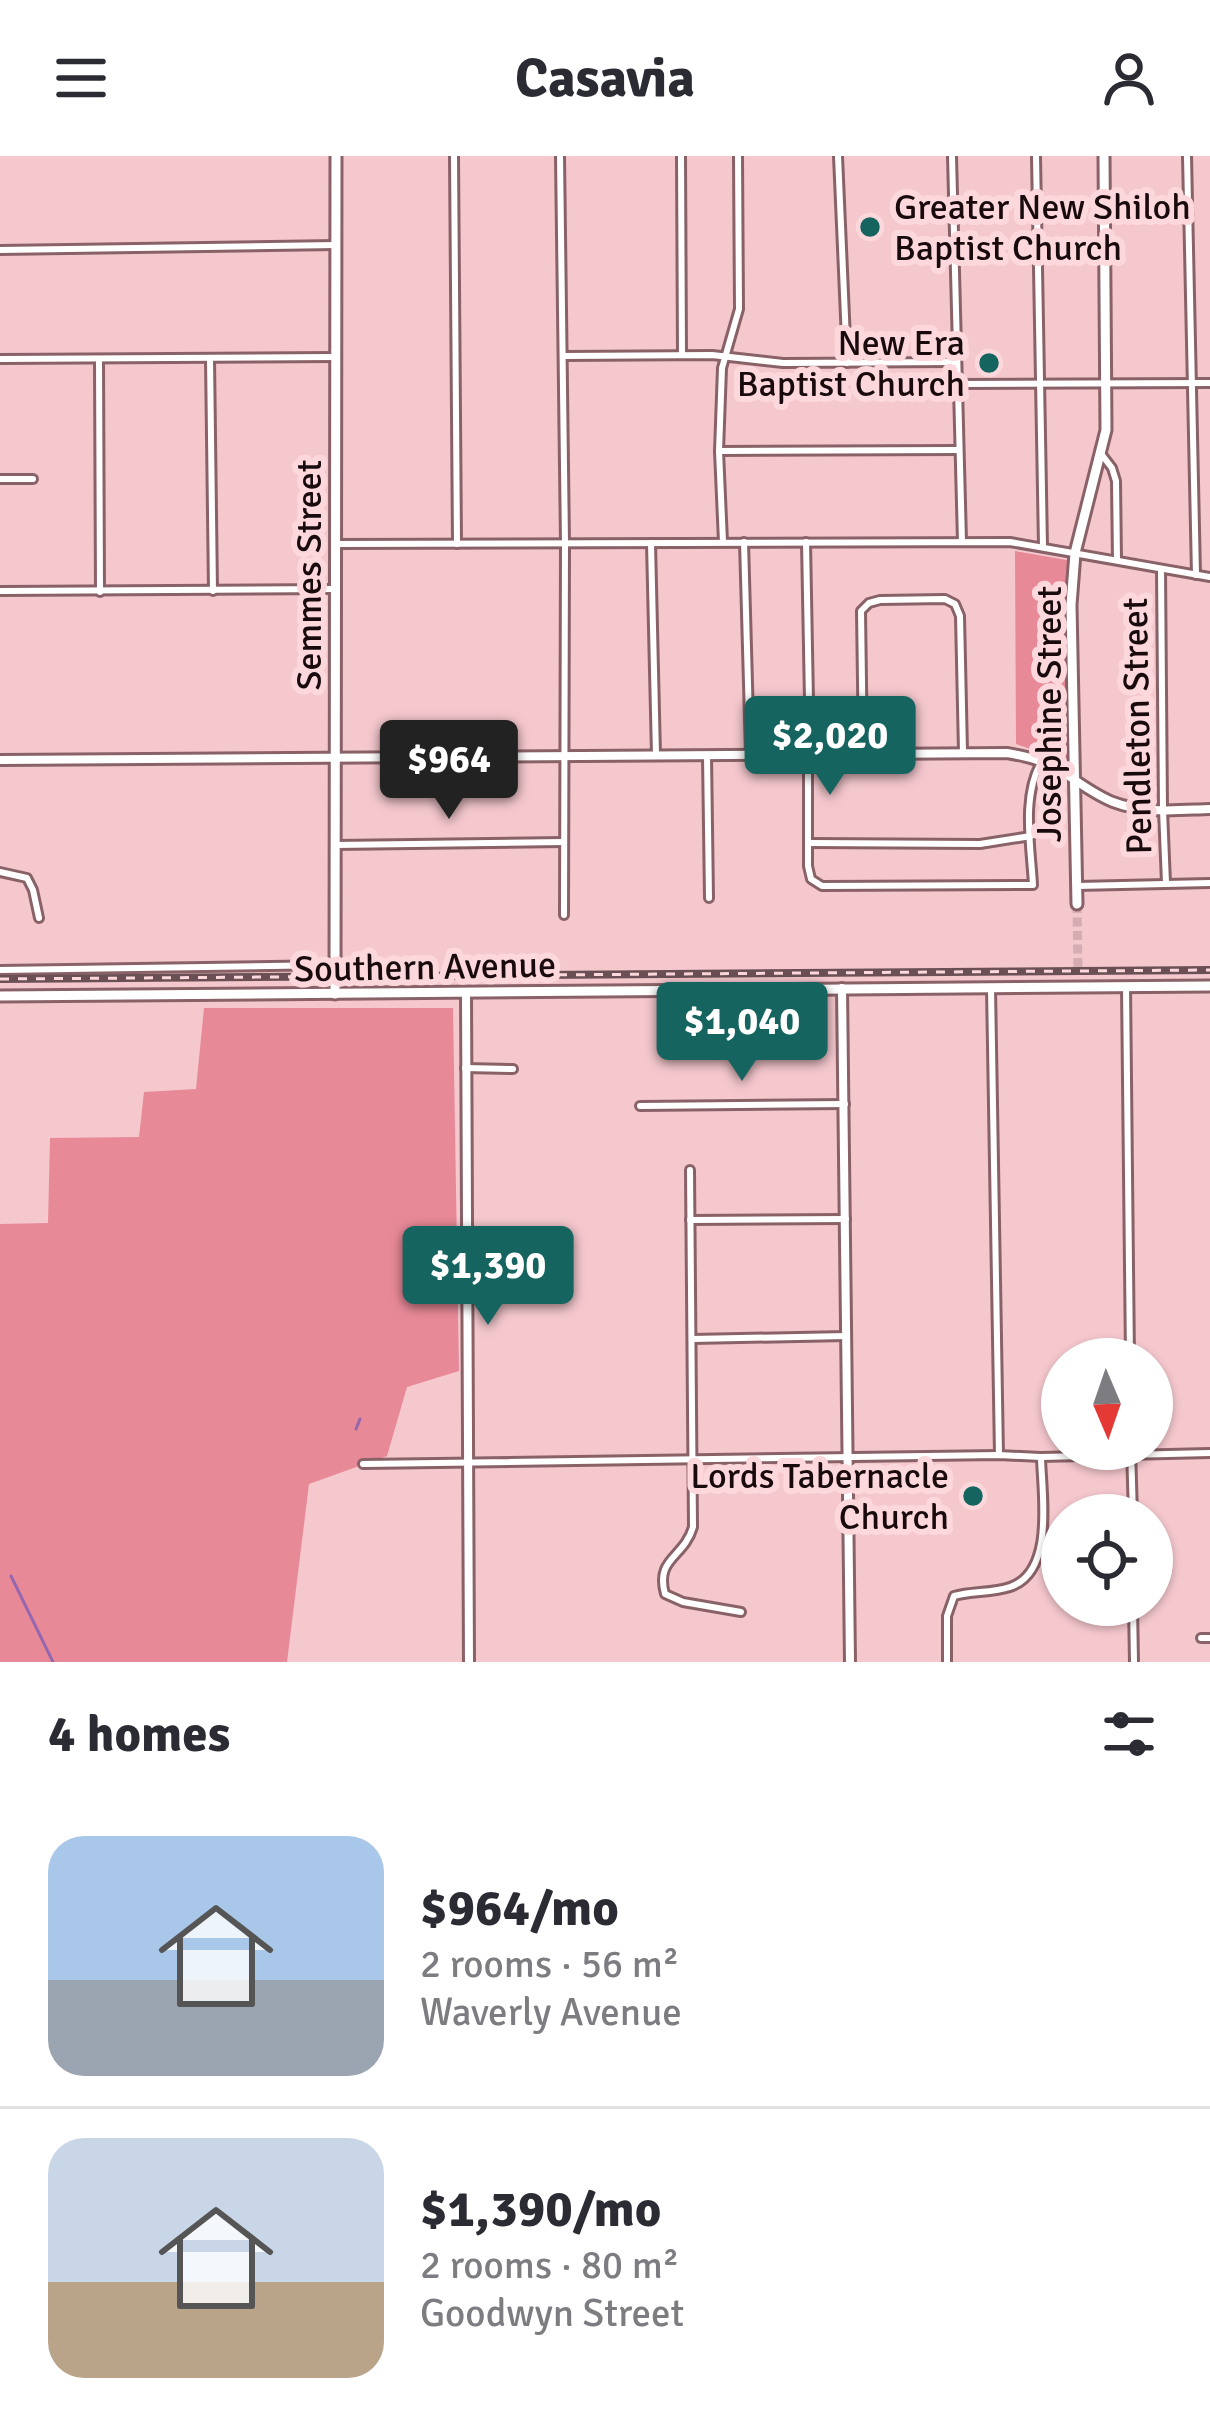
<!DOCTYPE html>
<meta charset="utf-8">
<style>
body{margin:0;font-family:Signika,sans-serif;background:#f2f2f3;color:#2b2b33;height:100vh;display:flex;flex-direction:column;font-size:45px;white-space:nowrap}
*{box-sizing:border-box;margin:0}
p{font-size:39px;color:#7c7c81}
.icon{flex:none;width:66px;height:66px;fill:none;stroke:currentColor;stroke-width:2;stroke-linecap:round;stroke-linejoin:round}
.map{position:relative;height:1506px;overflow:hidden}
.side{display:flex;flex-direction:column;background:#fff;flex:1}
.side>*{flex:none}
.needle{width:78px;rotate:178deg}
.buttons{position:absolute;left:1041px;top:1182px;display:grid;gap:24px}
.buttons a{display:grid;place-items:center;width:132px;height:132px;border-radius:50%;background:#fff;box-shadow:0 3px 9px #0004;font-size:60px}
.price{position:absolute;translate:-50% -102px;padding:0 27px;border-radius:12px;background:#166460;color:#fff;font-size:39px;line-height:78px;filter:drop-shadow(0 3px 6px #0008)}
.price::after{content:'';position:absolute;left:50%;top:72px;width:36px;height:27px;margin-left:-18px;background:inherit;clip-path:polygon(0 0,100% 0,50% 100%)}
.price.selected{background:#222;color:#fff}
ul{padding:0;list-style:none}
li{display:flex;align-items:center;gap:36px;height:300px;padding:0 48px}
li+li{border-top:3px solid #e1e1e2}
li span{display:grid;place-items:center;flex:none;width:336px;height:240px;border-radius:36px;color:#555}
li>.icon{margin-inline-start:auto}
span .icon{width:144px;height:144px;fill:#fffc;stroke-width:1}
li b{font-size:51px}
h2{display:flex;justify-content:space-between;align-items:center;height:144px;padding:0 48px;font-size:51px}
header{display:flex;justify-content:space-between;align-items:center;height:156px;padding:0 48px;background:#fff;font-size:54px;font-weight:700}
.map>svg:first-child{display:block}
.green{fill:#e88998}
.lines{fill:none;stroke-linecap:round;stroke-linejoin:round}
.stream{stroke:#9667af;stroke-width:3}
.secondary-tunnel{stroke:#d4acb1;stroke-width:9;stroke-dasharray:9 4.5;stroke-linecap:butt}
.minor-casing{stroke:#896267;stroke-width:12}
.tertiary-casing{stroke:#896267;stroke-width:14}
.secondary-casing{stroke:#896267;stroke-width:15}
.minor{stroke:#fff;stroke-width:6}
.tertiary{stroke:#fff;stroke-width:8}
.secondary{stroke:#fff;stroke-width:9}
.rail-casing{stroke:#6a5054;stroke-width:8}
.rail{stroke:#fcd8dc;stroke-width:3;stroke-dasharray:9;stroke-linecap:butt}
.poi-dot{fill:#166460;stroke:#fcd8dc;stroke-width:4.5}
.labels{text-anchor:middle;stroke-width:12;stroke-linejoin:round;paint-order:stroke}
.poi-label{font-size:36px;fill:#190b0d;stroke:#fcd8dc;text-anchor:end}
.street-label{font-size:36px;fill:#190b0d;stroke:#fcd8dc}
</style>
<header><svg class="icon" aria-label="menu" viewBox="0 0 24 24"><path d="M4 6h16M4 12h16M4 18h16"/></svg>Casavia<svg class="icon" aria-label="person" viewBox="0 0 24 24"><circle cx="12" cy="8" r="4"/><path d="M4 21q1-7 8-7t8 7"/></svg></header>
<div class="map">
<svg width="1210" height="1506" viewBox="0 0 1210 1506">
<rect width="100%" height="100%" fill="#f5c8ce"/>
<!-- green -->
<g class="green">
<polygon points="1015,395 1067,404 1070,611 1050,600 1016,588"/>
<polygon points="204,852 453,852 459,1215 407,1231 387,1300 309,1328 287,1506 0,1506 0,1068 48,1067 50,982 139,981 144,936 196,933"/>
</g>
<g class="lines">
<!-- stream -->
<g class="stream">
<polyline points="356,1273 360,1263"/>
<polyline points="11,1420 53,1506"/>
</g>
<!-- secondary-tunnel -->
<polyline class="secondary-tunnel" points="1077,748 1078,817"/>
<defs>
<g id="minor">
<polyline points="454,0 457,388"/>
<polyline points="560,0 565,387 564,759"/>
<polyline points="681,0 682,199"/>
<polyline points="838,0 847,207"/>
<polyline points="952,0 962,386"/>
<polyline points="1036,0 1043,391"/>
<polyline points="1187,0 1196,419"/>
<polyline points="0,94 336,89"/>
<polyline points="564,200 712,199 783,207 956,206"/>
<polyline points="210,202 213,435"/>
<polyline points="0,203 335,201"/>
<polyline points="99,203 100,436"/>
<polyline points="958,228 1210,227"/>
<polyline points="719,295 959,294"/>
<polyline points="1102,299 1112,312 1116,325 1117,404"/>
<polyline points="0,323 33,323"/>
<polyline points="723,386 719,295 722,212 739,153 738,0"/>
<polyline points="744,386 750,598"/>
<polyline points="806,386 810,598"/>
<polyline points="651,387 656,599"/>
<polyline points="336,388 1010,386 1210,421"/>
<polyline points="1161,413 1163,654 1166,727"/>
<polyline points="0,435 335,433"/>
<polyline points="863,597 861,455 869,447 880,444 945,443 955,448 960,460 963,596"/>
<path d="M 808,598 L 808,710 L 811,723 L 822,730 L 1033,729 C 1031,691 1021,639 1042,605"/>
<polyline points="707,599 709,742"/>
<polyline points="809,687 980,688 1031,680"/>
<polyline points="335,689 564,686"/>
<polyline points="0,716 27,722 33,734 39,762"/>
<polyline points="1077,730 1210,727"/>
<polyline points="0,814 335,809"/>
<polyline points="1126,830 1130,1203"/>
<polyline points="991,832 999,1299"/>
<polyline points="465,912 513,913"/>
<polyline points="640,950 845,948"/>
<path d="M 690,1014 L 693,1371 C 684,1402 655,1402 665,1438 L 683,1446 L 741,1456"/>
<polyline points="690,1064 846,1063"/>
<polyline points="692,1183 847,1180"/>
<polyline points="1131,1293 1133,1359"/>
<polyline points="363,1308 999,1299 1041,1301 1210,1297"/>
<polyline points="1133,1449 1134,1506"/>
<polyline points="1201,1482 1210,1482"/>
<path d="M 947,1506 L 947,1460 L 954,1440 C 972,1435 992,1437 1010,1431 C 1055,1416 1042,1339 1041,1302"/>
</g>
<g id="tertiary">
<path d="M 0,604 L 1007,597 C 1024,600 1039,603 1054,611 C 1074,622 1092,638 1113,646 C 1144,658 1178,654 1210,653"/>
<polyline points="842,832 850,1506"/>
<polyline points="466,837 469,1506"/>
</g>
<g id="secondary">
<polyline points="1077,748 1071,449 1075,397 1106,274 1104,0"/>
<polyline points="335,838 336,0"/>
<polyline points="0,840 1210,830"/>
</g>
</defs>
<!-- minor casing -->
<use href="#minor" class="minor-casing"/>
<!-- tertiary casing -->
<use href="#tertiary" class="tertiary-casing"/>
<!-- secondary casing -->
<use href="#secondary" class="secondary-casing"/>
<!-- minor -->
<use href="#minor" class="minor"/>
<!-- tertiary -->
<use href="#tertiary" class="tertiary"/>
<!-- secondary -->
<use href="#secondary" class="secondary"/>
<defs>
<polyline id="rail" points="0,823 1210,814"/>
</defs>
<!-- rail casing -->
<use href="#rail" class="rail-casing"/>
<!-- rail -->
<use href="#rail" class="rail"/>
</g>
<!-- markers -->
<g class="poi-dot">
<circle cx="870" cy="71" r="12"/>
<circle cx="989" cy="207" r="12"/>
<circle cx="973" cy="1340" r="12"/>
</g>
<g class="labels">
<!-- poi labels -->
<g class="poi-label">
<text x="894" y="63" text-anchor="start">Greater New Shiloh<tspan x="894" dy="41">Baptist Church</tspan></text>
<text x="965" y="199">New Era<tspan x="965" dy="41">Baptist Church</tspan></text>
<text x="949" y="1332">Lords Tabernacle<tspan x="949" dy="41">Church</tspan></text>
</g>
<!-- street labels -->
<g class="street-label">
<text transform="translate(308 419) rotate(-90)" y="13">Semmes Street</text>
<text transform="translate(1048 558) rotate(-90)" y="13">Josephine Street</text>
<text transform="translate(1136 570) rotate(-91)" y="13">Pendleton Street</text>
<text transform="translate(425 810) rotate(-1)" y="13">Southern Avenue</text>
</g>
</g>
</svg>
<div class="buttons">
<a><svg class="needle" viewBox="-14 -14 28 28"><path d="M0-13l5 13h-10z" fill="#e53935"/><path d="M0 13l5-13h-10z" fill="#7c7c81"/></svg></a>
<a><svg class="icon" aria-label="locate" viewBox="0 0 24 24"><circle cx="12" cy="12" r="6"/><path d="M12 2v4M12 18v4M2 12h4M18 12h4"/></svg></a>
</div>
<b class="price" style="left:830px;top:642px">$2,020</b>
<b class="price selected" style="left:449px;top:666px">$964</b>
<b class="price" style="left:742px;top:928px">$1,040</b>
<b class="price" style="left:488px;top:1172px">$1,390</b>
</div>
<section class="side">
<h2>4 homes<svg class="icon" aria-label="filters" viewBox="0 0 24 24"><path d="M4 7h16M4 17h16"/><circle cx="9" cy="7" r="2"/><circle cx="15" cy="17" r="2"/></svg></h2>
<ul>
<li><span style="background:linear-gradient(#a9c7e8 60%,#9aa5b1 0)"><svg class="icon" aria-label="home" viewBox="0 0 24 24"><path d="M3 11l9-7 9 7M6 9v11h12V9"/></svg></span><div><b>$964/mo</b><p>2 rooms · 56 m²</p><p>Waverly Avenue</p></div></li>
<li><span style="background:linear-gradient(#c9d6e8 60%,#b9a48a 0)"><svg class="icon" aria-label="home" viewBox="0 0 24 24"><path d="M3 11l9-7 9 7M6 9v11h12V9"/></svg></span><div><b>$1,390/mo</b><p>2 rooms · 80 m²</p><p>Goodwyn Street</p></div></li>
</ul>
</section>
